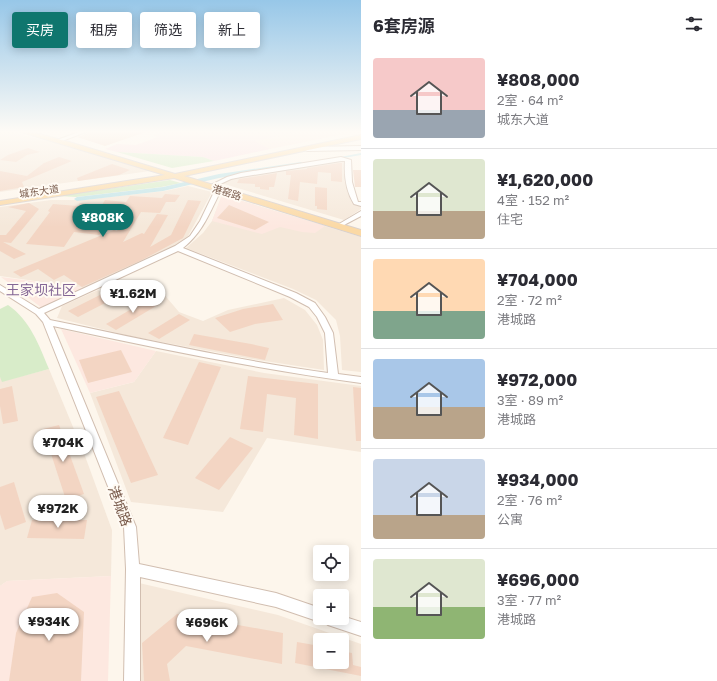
<!DOCTYPE html>
<html lang="zh">
<meta charset="utf-8">
<style>
body{margin:0;font-family:"Golos Text","Noto Sans SC",sans-serif;background:#f2f2f3;color:#2b2b33;height:100vh;display:flex;flex-direction:column;font-size:15px;white-space:nowrap}
*{box-sizing:border-box;margin:0}
p{font-size:13px;color:#7c7c81}
.icon{flex:none;width:22px;height:22px;fill:none;stroke:currentColor;stroke-width:2;stroke-linecap:round;stroke-linejoin:round}
.map{position:relative;flex:1;overflow:hidden}
.details{display:flex;flex-direction:column;background:#fff;width:356px}
.details>*{flex:none}
.banner{position:absolute;left:12px;top:12px;width:289px;height:36px;display:flex;gap:8px}
.fabs{position:absolute;left:313px;top:545px;display:grid;gap:8px}
.fabs a{display:grid;place-items:center;width:36px;height:36px;border-radius:4px;background:#fff;box-shadow:0 2px 10px #0003;font-size:20px}
.price{position:absolute;translate:-50% -34px;padding:0 9px;border-radius:14px;background:#fff;color:#222;font-size:13px;line-height:26px;filter:drop-shadow(0 1px 2px #0008)}
.price::after{content:'';position:absolute;left:50%;top:24px;width:12px;height:9px;margin-left:-6px;background:inherit;clip-path:polygon(0 0,100% 0,50% 100%)}
.price.selected{background:#0f766e;color:#fff}
ul{padding:0;list-style:none}
li{display:flex;align-items:center;gap:12px;height:100px;padding:0 12px}
li+li{border-top:1px solid #e1e1e2}
li span{display:grid;place-items:center;flex:none;width:112px;height:80px;border-radius:4px;color:#555}
li>.icon{margin-inline-start:auto}
span .icon{width:48px;height:48px;fill:#fffc;stroke-width:1}
li b{font-size:17px}
h2{display:flex;justify-content:space-between;align-items:center;height:48px;padding:0 12px;font-size:17px}
.pill{padding:0 14px;border-radius:4px;background:#fff;box-shadow:0 2px 10px #0003;font-size:14px;line-height:36px}
.pill.selected{background:#0f766e;color:#fff}
main{display:flex;flex:1;min-height:0}
.map>svg:first-child{display:block}
.residential{fill:#f5e8da;fill-rule:evenodd}
.commercial{fill:#fde8e0}
.medical{fill:#fbdfe3}
.green{fill:#d8ecc9}
.lines{fill:none;stroke-linecap:round;stroke-linejoin:round}
.canal{fill:#bfe3e8;fill-rule:evenodd}
.building{fill:#f3d5c3}
.minor-casing{stroke:#d1beb0;stroke-width:2}
.major-casing{stroke:#dad1cd;stroke-width:2}
.minor{fill:#fff;fill-rule:evenodd}
.major{fill:#fbd9a5;fill-rule:evenodd}
.labels{text-anchor:middle;stroke-width:4;stroke-linejoin:round;paint-order:stroke}
.far-street-label{font-size:10px;fill:#7a5c4d;stroke:#fffaf3}
.quarter-label{font-size:14px;fill:#846695;stroke:#fffaf3}
.near-street-label{font-size:14px;fill:#7a5c4d;stroke:#fffaf3}
</style>
<main>
<div class="map">
<svg width="361" height="681" viewBox="0 0 361 681">
<rect width="100%" height="100%" fill="#fdf6ec"/>
<!-- residential -->
<g class="residential">
<polygon points="0,132 11,132 55,143 150,171 0,192"/>
<polygon points="346,160 350,195 361,206 361,209 344,220 221,183 242,175"/>
<polygon points="188,186 212,192 188,236 174,247 84,288 0,276 0,207 51,200 83,200 165,191"/>
<polygon points="222,195 361,237 361,372 342,370 340,336 336,320 316,300 293,289 186,248 203,233 212,221"/>
<polygon points="98,290 116,300 162,292 179,312 203,321 228,310 284,298 305,310 317,325 323,340 324,370 258,360 130,336 57,318 62,306"/>
<polygon points="156,351 264,373 361,386 361,452 267,438 223,512 131,502 90,393 134,382"/>
<polygon points="49,369 85,456 112,530 111,576 7,581 0,586 0,377 3,381"/>
<path d="M 139,583 L 278,615 L 361,644 L 361,681 L 138,681 ZM 320,640 L 342,640 L 342,662 L 320,662 Z"/>
</g>
<!-- commercial -->
<g class="commercial">
<polygon points="299,132 354,132 270,149 254,141"/>
<polygon points="222,195 325,226 315,233 302,232 280,227 262,234 212,221"/>
<polygon points="1,277 84,288 42,308"/>
<polygon points="61,329 156,351 134,382 90,393"/>
<polygon points="111,576 108,681 0,681 0,586 7,581"/>
</g>
<!-- medical -->
<polygon class="medical" points="162,132 299,132 255,141 270,149 214,161 203,157 117,152 105,149 117,144 136,145 158,137 153,135"/>
<!-- green -->
<g class="green">
<polygon points="117,152 203,157 214,161 172,168"/>
<polygon points="170,180 181,183 161,187 76,197 59,196"/>
<path d="M 8,305 C 30,320 39,345 49,369 L 2,382 L 0,377 L 0,309 Z"/>
</g>
<g class="lines">
<!-- canal -->
<g class="canal">
<polygon points="361,153 361,155 332,160 330,159"/>
<polygon points="301,162 303,163 303,164 219,178 163,191 77,201 74,199 77,197 163,187 219,174"/>
</g>
</g>
<!-- building -->
<g class="building">
<polygon points="91,132 143,132 143,133 105,146 77,137"/>
<polygon points="28,148 40,152 27,155 16,162 0,160 8,155"/>
<polygon points="59,157 72,161 22,182 24,187 0,191 0,171 27,176 44,163"/>
<polygon points="339,163 342,163 342,182 331,181 331,173 318,172 317,184 300,182 298,201 288,199 291,175 286,175 286,171 307,169 307,168"/>
<polygon points="112,164 130,170 119,175 78,181 77,178"/>
<polygon points="353,170 361,170 361,187 355,187"/>
<polygon points="277,173 274,187 269,187 269,190 260,189 260,187 255,187 255,184 237,183 239,179"/>
<polygon points="315,187 327,188 327,210 317,209 317,206 315,206"/>
<polygon points="165,194 180,195 175,202 166,202 160,213 141,212 123,242 142,233 144,234 157,214 168,215 150,247 171,235 188,200 201,201 183,238 142,260 82,287 64,275 54,280 38,269 21,277 13,272 114,230 117,231 132,208 112,206 100,225 105,226 99,235 74,232 64,247 26,244 50,212 48,211 53,204 78,206 80,203 102,205 105,200 126,202 130,196 162,198"/>
<polygon points="29,203 39,209 11,243 3,242 26,254 14,259 0,251 0,235 6,235 26,211 8,207"/>
<polygon points="229,205 269,222 255,230 217,218"/>
<polygon points="102,294 111,300 78,317 68,311"/>
<polygon points="150,298 161,303 116,330 106,324"/>
<polygon points="273,304 283,320 255,324 230,332 215,318 243,309"/>
<polygon points="179,314 190,320 159,339 148,333"/>
<polygon points="194,334 251,344 269,348 265,360 189,345"/>
<polygon points="121,350 132,372 88,383 79,360"/>
<polygon points="199,362 221,367 188,445 163,438"/>
<polygon points="248,376 318,384 318,439 294,435 296,398 267,394 263,432 240,429"/>
<polygon points="12,386 18,421 3,424 0,406 0,389"/>
<polygon points="353,387 361,388 361,441 356,441"/>
<polygon points="119,391 158,475 131,483 96,397"/>
<polygon points="59,425 84,494 66,500 43,429"/>
<polygon points="230,437 253,448 219,490 195,478"/>
<polygon points="14,482 26,522 5,530 0,514 0,487"/>
<polygon points="32,520 87,520 84,539 27,538"/>
<polygon points="57,593 84,612 81,681 9,681 16,633 32,597"/>
<polygon points="177,614 283,633 282,664 186,646 167,664 170,681 144,681 142,643"/>
<polygon points="297,642 320,646 320,662 342,662 342,651 352,653 353,665 361,667 361,676 295,663"/>
</g>
<g class="lines">
<defs>
<g id="minor">
<polygon points="79,132 86,132 62,141 57,140"/>
<polygon points="361,146 361,150 307,151 304,149 307,147"/>
<path d="M 341,157 L 351,160 L 352,182 L 358,202 L 361,202 L 361,206 L 354,204 C 346,191 344,177 345,161 L 341,161 L 241,177 L 231,179 L 216,186 L 211,185 L 227,177 L 241,173 Z"/>
<path d="M 218,188 L 221,190 C 210,212 203,232 183,248 L 296,293 L 315,303 L 325,317 L 333,333 L 338,374 L 361,377 L 361,383 C 257,369 155,348 53,326 L 136,527 L 139,564 L 276,593 L 320,608 L 320,618 L 342,618 L 342,616 L 361,622 L 361,636 L 328,625 L 322,621 L 320,622 L 276,607 L 140,577 L 140,681 L 124,681 L 126,569 L 124,527 L 43,322 L 36,314 L 0,291 L 0,285 L 39,309 L 175,246 L 190,236 L 200,221 L 215,190 ZM 178,251 L 290,297 L 309,307 L 317,317 L 325,333 L 328,373 C 234,360 142,339 50,320 L 44,313 Z"/>
<polygon points="361,211 361,216 344,225 342,226 339,224"/>
</g>
<polygon id="major" points="21,132 32,132 69,142 175,174 361,135 361,139 184,176 361,230 361,236 174,178 0,205 0,201 165,175"/>
</defs>
<!-- minor casing -->
<use href="#minor" class="minor-casing"/>
<!-- major casing -->
<use href="#major" class="major-casing"/>
<!-- minor -->
<use href="#minor" class="minor"/>
<!-- major -->
<use href="#major" class="major"/>
</g>
<!-- sky -->
<linearGradient id="sky" x2="0" y2="1"><stop stop-color="#97c7e8"/><stop offset="0.58" stop-color="#fefbf6"/><stop offset="1" stop-color="#fefbf6" stop-opacity="0"/></linearGradient>
<rect width="361" height="227" fill="url(#sky)"/>
<g class="labels">
<!-- far-street labels -->
<g class="far-street-label">
<text transform="translate(39 191) rotate(-8)" y="4">城东大道</text>
<text transform="translate(227 192) rotate(17)" y="4">港窑路</text>
</g>
<!-- quarter labels -->
<g class="quarter-label">
<text x="41" y="295">王家坝社区</text>
</g>
<!-- near-street labels -->
<g class="near-street-label">
<text transform="translate(120 506) rotate(70)" y="5">港城路</text>
</g>
</g>
</svg>
<div class="fabs">
<a><svg class="icon" aria-label="locate" viewBox="0 0 24 24"><circle cx="12" cy="12" r="6"/><path d="M12 2v4M12 18v4M2 12h4M18 12h4"/></svg></a>
<a>+</a>
<a>−</a>
</div>
<b class="price selected" style="left:103px;top:238px">¥808K</b>
<b class="price" style="left:133px;top:314px">¥1.62M</b>
<b class="price" style="left:63px;top:463px">¥704K</b>
<b class="price" style="left:58px;top:529px">¥972K</b>
<b class="price" style="left:49px;top:642px">¥934K</b>
<b class="price" style="left:207px;top:643px">¥696K</b>
<div class="banner">
<a class="pill selected">买房</a>
<a class="pill">租房</a>
<a class="pill">筛选</a>
<a class="pill">新上</a>
</div>
</div>
<section class="details">
<h2>6套房源<svg class="icon" aria-label="filters" viewBox="0 0 24 24"><path d="M4 7h16M4 17h16"/><circle cx="9" cy="7" r="2"/><circle cx="15" cy="17" r="2"/></svg></h2>
<ul>
<li><span style="background:linear-gradient(#f6c9c9 65%,#9aa5b1 0)"><svg class="icon" aria-label="home" viewBox="0 0 24 24"><path d="M3 11l9-7 9 7M6 9v11h12V9"/></svg></span><div><b>¥808,000</b><p>2室 · 64 m²</p><p>城东大道</p></div></li>
<li><span style="background:linear-gradient(#dfe7d0 65%,#b9a48a 0)"><svg class="icon" aria-label="home" viewBox="0 0 24 24"><path d="M3 11l9-7 9 7M6 9v11h12V9"/></svg></span><div><b>¥1,620,000</b><p>4室 · 152 m²</p><p>住宅</p></div></li>
<li><span style="background:linear-gradient(#ffd9b3 65%,#7fa58c 0)"><svg class="icon" aria-label="home" viewBox="0 0 24 24"><path d="M3 11l9-7 9 7M6 9v11h12V9"/></svg></span><div><b>¥704,000</b><p>2室 · 72 m²</p><p>港城路</p></div></li>
<li><span style="background:linear-gradient(#a9c7e8 60%,#b9a48a 0)"><svg class="icon" aria-label="home" viewBox="0 0 24 24"><path d="M3 11l9-7 9 7M6 9v11h12V9"/></svg></span><div><b>¥972,000</b><p>3室 · 89 m²</p><p>港城路</p></div></li>
<li><span style="background:linear-gradient(#c9d6e8 70%,#b9a48a 0)"><svg class="icon" aria-label="home" viewBox="0 0 24 24"><path d="M3 11l9-7 9 7M6 9v11h12V9"/></svg></span><div><b>¥934,000</b><p>2室 · 76 m²</p><p>公寓</p></div></li>
<li><span style="background:linear-gradient(#dfe7d0 60%,#8fb573 0)"><svg class="icon" aria-label="home" viewBox="0 0 24 24"><path d="M3 11l9-7 9 7M6 9v11h12V9"/></svg></span><div><b>¥696,000</b><p>3室 · 77 m²</p><p>港城路</p></div></li>
</ul>
</section>
</main>
